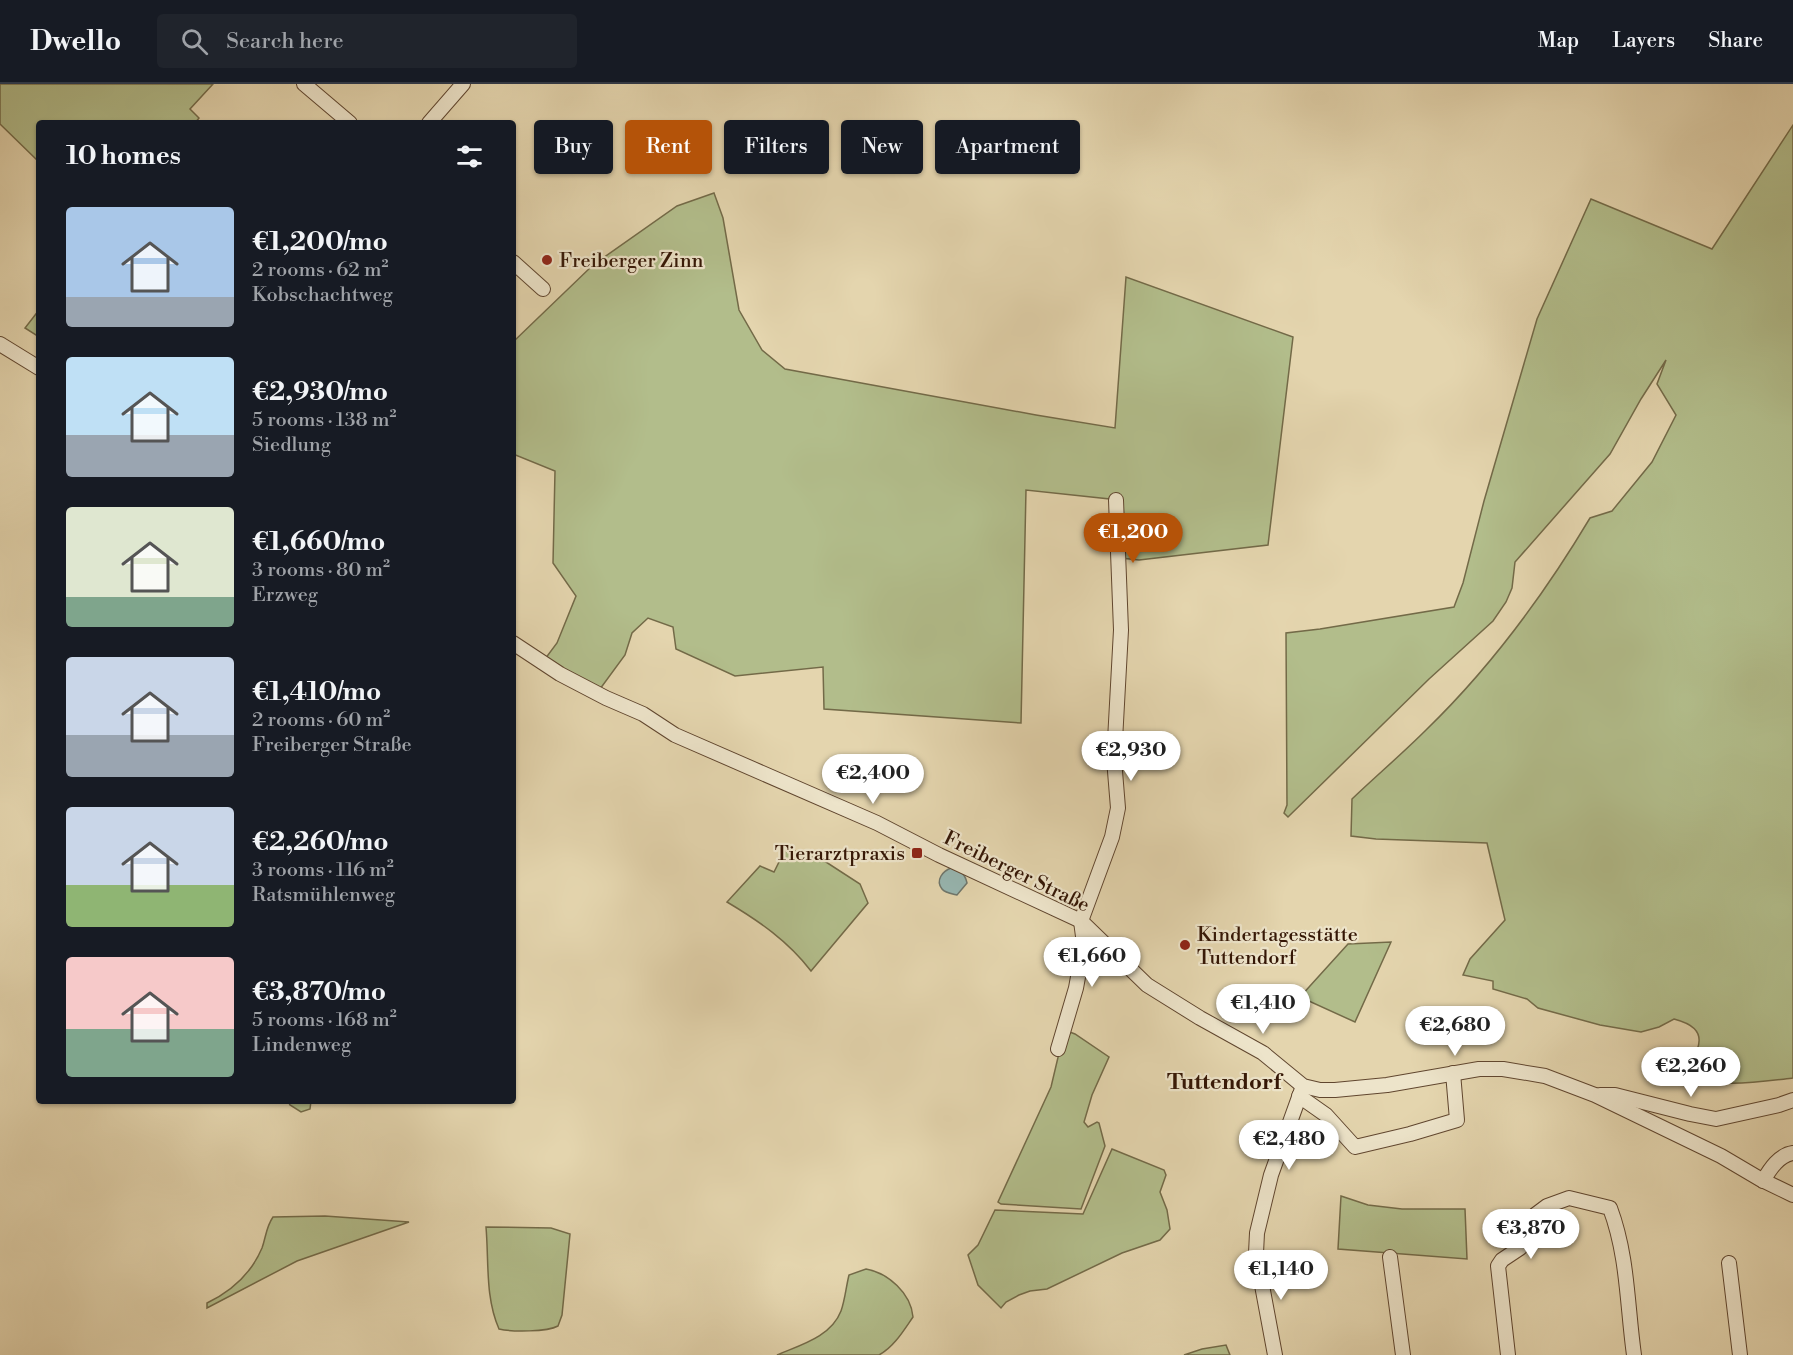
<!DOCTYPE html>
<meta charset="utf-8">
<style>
body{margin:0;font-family:"Libre Bodoni",serif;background:#20242c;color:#f1f3f6;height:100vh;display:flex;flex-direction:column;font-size:22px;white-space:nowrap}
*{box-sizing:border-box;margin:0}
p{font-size:20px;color:#9ea1a6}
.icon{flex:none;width:33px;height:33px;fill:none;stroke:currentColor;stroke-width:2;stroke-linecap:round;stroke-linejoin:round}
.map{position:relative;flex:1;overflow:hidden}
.side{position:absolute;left:36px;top:36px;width:480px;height:984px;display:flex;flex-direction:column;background:#171b24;border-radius:6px;box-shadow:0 2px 4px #0004}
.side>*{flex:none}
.top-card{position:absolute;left:534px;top:36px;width:570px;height:54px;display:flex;gap:12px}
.price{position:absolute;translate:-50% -51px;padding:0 14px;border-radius:21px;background:#fff;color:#222;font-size:20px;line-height:39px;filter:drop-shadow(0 2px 3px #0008)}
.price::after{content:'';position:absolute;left:50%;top:36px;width:18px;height:14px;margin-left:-9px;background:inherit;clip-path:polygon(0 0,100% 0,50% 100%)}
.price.current{background:#b45309;color:#fff}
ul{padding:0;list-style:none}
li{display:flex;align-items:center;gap:18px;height:150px;padding:0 30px}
li span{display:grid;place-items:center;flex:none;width:168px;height:120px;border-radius:6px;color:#555}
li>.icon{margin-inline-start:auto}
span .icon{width:72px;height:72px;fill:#fffc;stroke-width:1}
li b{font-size:26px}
h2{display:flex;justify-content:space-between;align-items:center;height:72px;padding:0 30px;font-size:26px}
.chip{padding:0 21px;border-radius:6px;background:#171b24;box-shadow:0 2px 4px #0004;font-size:21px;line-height:54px}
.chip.current{background:#b45309;color:#fff}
header{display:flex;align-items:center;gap:36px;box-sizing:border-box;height:84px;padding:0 30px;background:#171b24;border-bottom:2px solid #363941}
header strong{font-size:28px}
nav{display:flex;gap:33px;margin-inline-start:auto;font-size:21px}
.search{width:420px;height:54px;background:#20242c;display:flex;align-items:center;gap:15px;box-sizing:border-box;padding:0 21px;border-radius:6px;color:#9ea1a6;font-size:22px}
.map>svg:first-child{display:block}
.green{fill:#b2bd8b;stroke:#736a48;stroke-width:1.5}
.water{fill:#97b7b2;stroke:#6f776d;stroke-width:1.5}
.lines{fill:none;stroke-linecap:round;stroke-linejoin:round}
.minor-casing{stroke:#60462f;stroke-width:16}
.minor{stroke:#ede4ca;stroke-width:14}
.poi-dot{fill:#8f2418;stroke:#ede4ca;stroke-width:2}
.labels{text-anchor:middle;stroke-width:4.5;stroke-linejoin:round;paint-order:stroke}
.poi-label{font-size:20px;fill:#341605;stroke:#ede4ca;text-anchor:start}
.street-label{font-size:20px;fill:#341605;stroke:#ede4ca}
.quarter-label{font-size:22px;font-weight:bold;fill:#341605;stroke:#ede4ca}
</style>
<header>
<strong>Dwello</strong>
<div class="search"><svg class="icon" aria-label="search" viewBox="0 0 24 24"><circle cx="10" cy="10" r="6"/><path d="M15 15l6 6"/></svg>Search here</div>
<nav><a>Map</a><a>Layers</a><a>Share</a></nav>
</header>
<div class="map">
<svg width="1793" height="1271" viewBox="0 0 1793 1271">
<rect width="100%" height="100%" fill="#e4d5ae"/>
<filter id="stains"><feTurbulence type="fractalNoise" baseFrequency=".00333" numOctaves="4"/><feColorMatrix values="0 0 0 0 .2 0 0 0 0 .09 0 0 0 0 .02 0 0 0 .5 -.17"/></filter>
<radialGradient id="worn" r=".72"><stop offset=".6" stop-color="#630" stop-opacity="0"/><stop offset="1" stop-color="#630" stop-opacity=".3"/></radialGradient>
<!-- green -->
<g class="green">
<polygon points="0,0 213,0 190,25 199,34 195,39 39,39 39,78 0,40"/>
<path d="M 1793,41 L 1793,994 C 1773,996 1693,1010 1688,982 C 1687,975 1694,972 1697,966 C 1705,946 1689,939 1674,935 L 1659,943 L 1641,948 L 1600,941 L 1538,924 L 1527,915 L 1493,905 L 1493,897 L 1463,891 L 1470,875 L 1505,836 L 1487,759 L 1376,755 L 1351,752 L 1352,715 C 1376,692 1402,670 1426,646 C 1490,584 1544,511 1590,434 L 1612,427 L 1652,378 L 1676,331 L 1657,300 L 1666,276 L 1641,315 L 1610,370 L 1515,478 L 1512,504 L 1506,518 L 1493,537 L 1429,595 L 1288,733 L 1284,729 L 1287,721 L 1286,549 L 1320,545 L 1454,523 L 1463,499 L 1484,417 L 1537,235 L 1591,115 L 1712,165 Z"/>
<polygon points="714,109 723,134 739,226 762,266 785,285 1036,331 1115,344 1126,193 1293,253 1268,461 1139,476 1121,474 1119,416 1026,406 1021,639 824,625 823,583 735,592 676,565 673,543 648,534 632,549 625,571 600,605 545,575 557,559 576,512 553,479 555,387 513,370 513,258 593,181 677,122"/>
<polygon points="39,226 39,253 25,244"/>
<path d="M 786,764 L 826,778 L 860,800 L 868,819 L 811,887 C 788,857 759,837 727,818 L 760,782 L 774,788 Z"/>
<polygon points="1391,858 1355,938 1300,913 1348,860"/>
<polygon points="1067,947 1075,950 1109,973 1092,1011 1084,1038 1088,1043 1097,1038 1099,1039 1105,1062 1081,1125 1001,1120 998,1118 1051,1003 1064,948"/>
<polygon points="288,1017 311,1017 310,1025 301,1028 290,1021"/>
<polygon points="1112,1065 1164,1086 1166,1091 1160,1108 1167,1126 1170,1145 1160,1156 1122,1169 1047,1205 1030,1207 1019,1211 1006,1218 1001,1224 978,1201 968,1171 978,1161 995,1126 1083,1130"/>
<polygon points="1341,1112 1368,1121 1402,1125 1465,1125 1467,1175 1338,1165"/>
<path d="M 325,1132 L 409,1138 L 297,1177 L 207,1224 L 207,1219 C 232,1207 251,1190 262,1164 C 266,1153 266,1143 273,1133 Z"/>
<path d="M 486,1143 L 551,1144 L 570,1150 L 562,1231 L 558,1242 C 547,1248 512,1248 499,1245 C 485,1213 489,1178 486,1143 Z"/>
<path d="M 866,1185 C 888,1189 911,1209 913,1233 C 904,1246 894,1263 879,1271 L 777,1271 C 800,1261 831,1253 841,1227 C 845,1216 846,1203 849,1191 Z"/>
<polygon points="1226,1261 1230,1271 1184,1271 1202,1265"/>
</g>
<!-- water -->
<path class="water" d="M 951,784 C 960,787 965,789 967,799 L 957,811 C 953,810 945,809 942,805 C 935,796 943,787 951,784 Z"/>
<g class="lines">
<defs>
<g id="minor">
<polyline points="304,0 350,39"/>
<polyline points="429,39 463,0"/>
<polyline points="513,178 543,205"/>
<polyline points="0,260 39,284"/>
<polyline points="513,559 560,590 606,614 643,630 675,651 877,739 939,771 1081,837 1147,901 1200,934 1263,969 1303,1002 1320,1006 1335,1006 1387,1001 1479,985 1503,985 1545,992 1595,1011 1721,1072 1760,1095 1793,1111"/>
<polyline points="1058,965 1076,904 1084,860 1081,837 1112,753 1118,724 1114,675 1121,546 1116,416"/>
<polyline points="1600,1011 1615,1011 1690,1030 1716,1035 1779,1021 1793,1016"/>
<polyline points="1299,1012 1326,1031 1355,1063 1410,1050 1457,1036 1453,989"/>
<path d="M 1763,1097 C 1770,1085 1779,1071 1793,1069"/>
<polyline points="1390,1173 1403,1271"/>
<polyline points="1729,1179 1740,1271"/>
<polyline points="1275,1271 1256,1169 1257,1149 1271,1091 1303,1002"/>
<path d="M 1508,1271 L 1498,1182 L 1502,1176 L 1520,1164 L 1535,1131 L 1547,1122 L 1569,1114 L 1610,1124 C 1628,1172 1627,1221 1634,1271"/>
</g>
</defs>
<!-- minor casing -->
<use href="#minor" class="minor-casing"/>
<!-- minor -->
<use href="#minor" class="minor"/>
</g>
<!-- markers -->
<g class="poi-dot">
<circle cx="547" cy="176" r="6"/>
<rect x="911" y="763" width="12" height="12" rx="3"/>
<circle cx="1185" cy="861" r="6"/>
</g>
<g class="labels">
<!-- poi labels -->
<g class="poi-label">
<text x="559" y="183">Freiberger Zinn</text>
<text x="905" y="776" text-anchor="end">Tierarztpraxis</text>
<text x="1197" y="857">Kindertagesstätte<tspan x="1197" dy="23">Tuttendorf</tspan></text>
</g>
<!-- street labels -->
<g class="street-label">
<text transform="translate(1017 787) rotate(26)" y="7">Freiberger Straße</text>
</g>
<!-- quarter labels -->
<g class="quarter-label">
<text x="1224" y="1005">Tuttendorf</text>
</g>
</g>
<rect width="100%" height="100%" filter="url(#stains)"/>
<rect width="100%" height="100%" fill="url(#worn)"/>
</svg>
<b class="price current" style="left:1133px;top:480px">€1,200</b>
<b class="price" style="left:1131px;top:698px">€2,930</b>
<b class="price" style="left:873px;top:721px">€2,400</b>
<b class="price" style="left:1092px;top:904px">€1,660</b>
<b class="price" style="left:1263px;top:951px">€1,410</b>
<b class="price" style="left:1455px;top:973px">€2,680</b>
<b class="price" style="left:1691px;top:1014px">€2,260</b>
<b class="price" style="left:1289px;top:1087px">€2,480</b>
<b class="price" style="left:1531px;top:1176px">€3,870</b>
<b class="price" style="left:1281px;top:1217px">€1,140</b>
<div class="top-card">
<a class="chip">Buy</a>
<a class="chip current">Rent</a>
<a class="chip">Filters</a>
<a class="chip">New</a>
<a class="chip">Apartment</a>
</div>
<section class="side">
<h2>10 homes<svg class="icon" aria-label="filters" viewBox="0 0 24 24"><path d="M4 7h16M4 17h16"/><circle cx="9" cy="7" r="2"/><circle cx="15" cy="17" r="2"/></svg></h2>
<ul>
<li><span style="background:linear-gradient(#a9c7e8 75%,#9aa5b1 0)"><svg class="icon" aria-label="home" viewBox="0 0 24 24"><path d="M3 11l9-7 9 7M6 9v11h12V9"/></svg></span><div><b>€1,200/mo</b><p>2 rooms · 62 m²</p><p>Kobschachtweg</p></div></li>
<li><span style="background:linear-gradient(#bfe0f5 65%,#9aa5b1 0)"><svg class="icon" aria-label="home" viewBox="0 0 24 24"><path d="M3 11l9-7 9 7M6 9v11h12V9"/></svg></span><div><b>€2,930/mo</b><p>5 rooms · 138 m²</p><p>Siedlung</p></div></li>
<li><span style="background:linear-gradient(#dfe7d0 75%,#7fa58c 0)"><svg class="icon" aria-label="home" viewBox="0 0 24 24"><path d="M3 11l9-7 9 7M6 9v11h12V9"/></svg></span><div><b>€1,660/mo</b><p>3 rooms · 80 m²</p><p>Erzweg</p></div></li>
<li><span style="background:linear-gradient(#c9d6e8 65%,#9aa5b1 0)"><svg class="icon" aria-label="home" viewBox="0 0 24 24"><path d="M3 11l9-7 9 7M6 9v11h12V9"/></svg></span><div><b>€1,410/mo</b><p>2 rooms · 60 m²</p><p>Freiberger Straße</p></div></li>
<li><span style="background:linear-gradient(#c9d6e8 65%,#8fb573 0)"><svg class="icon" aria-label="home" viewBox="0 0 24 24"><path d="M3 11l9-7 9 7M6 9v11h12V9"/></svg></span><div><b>€2,260/mo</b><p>3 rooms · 116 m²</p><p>Ratsmühlenweg</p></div></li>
<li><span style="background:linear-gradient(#f6c9c9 60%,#7fa58c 0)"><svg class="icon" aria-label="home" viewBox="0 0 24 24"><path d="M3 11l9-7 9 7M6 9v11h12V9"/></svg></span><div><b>€3,870/mo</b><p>5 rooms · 168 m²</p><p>Lindenweg</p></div></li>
</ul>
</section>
</div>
